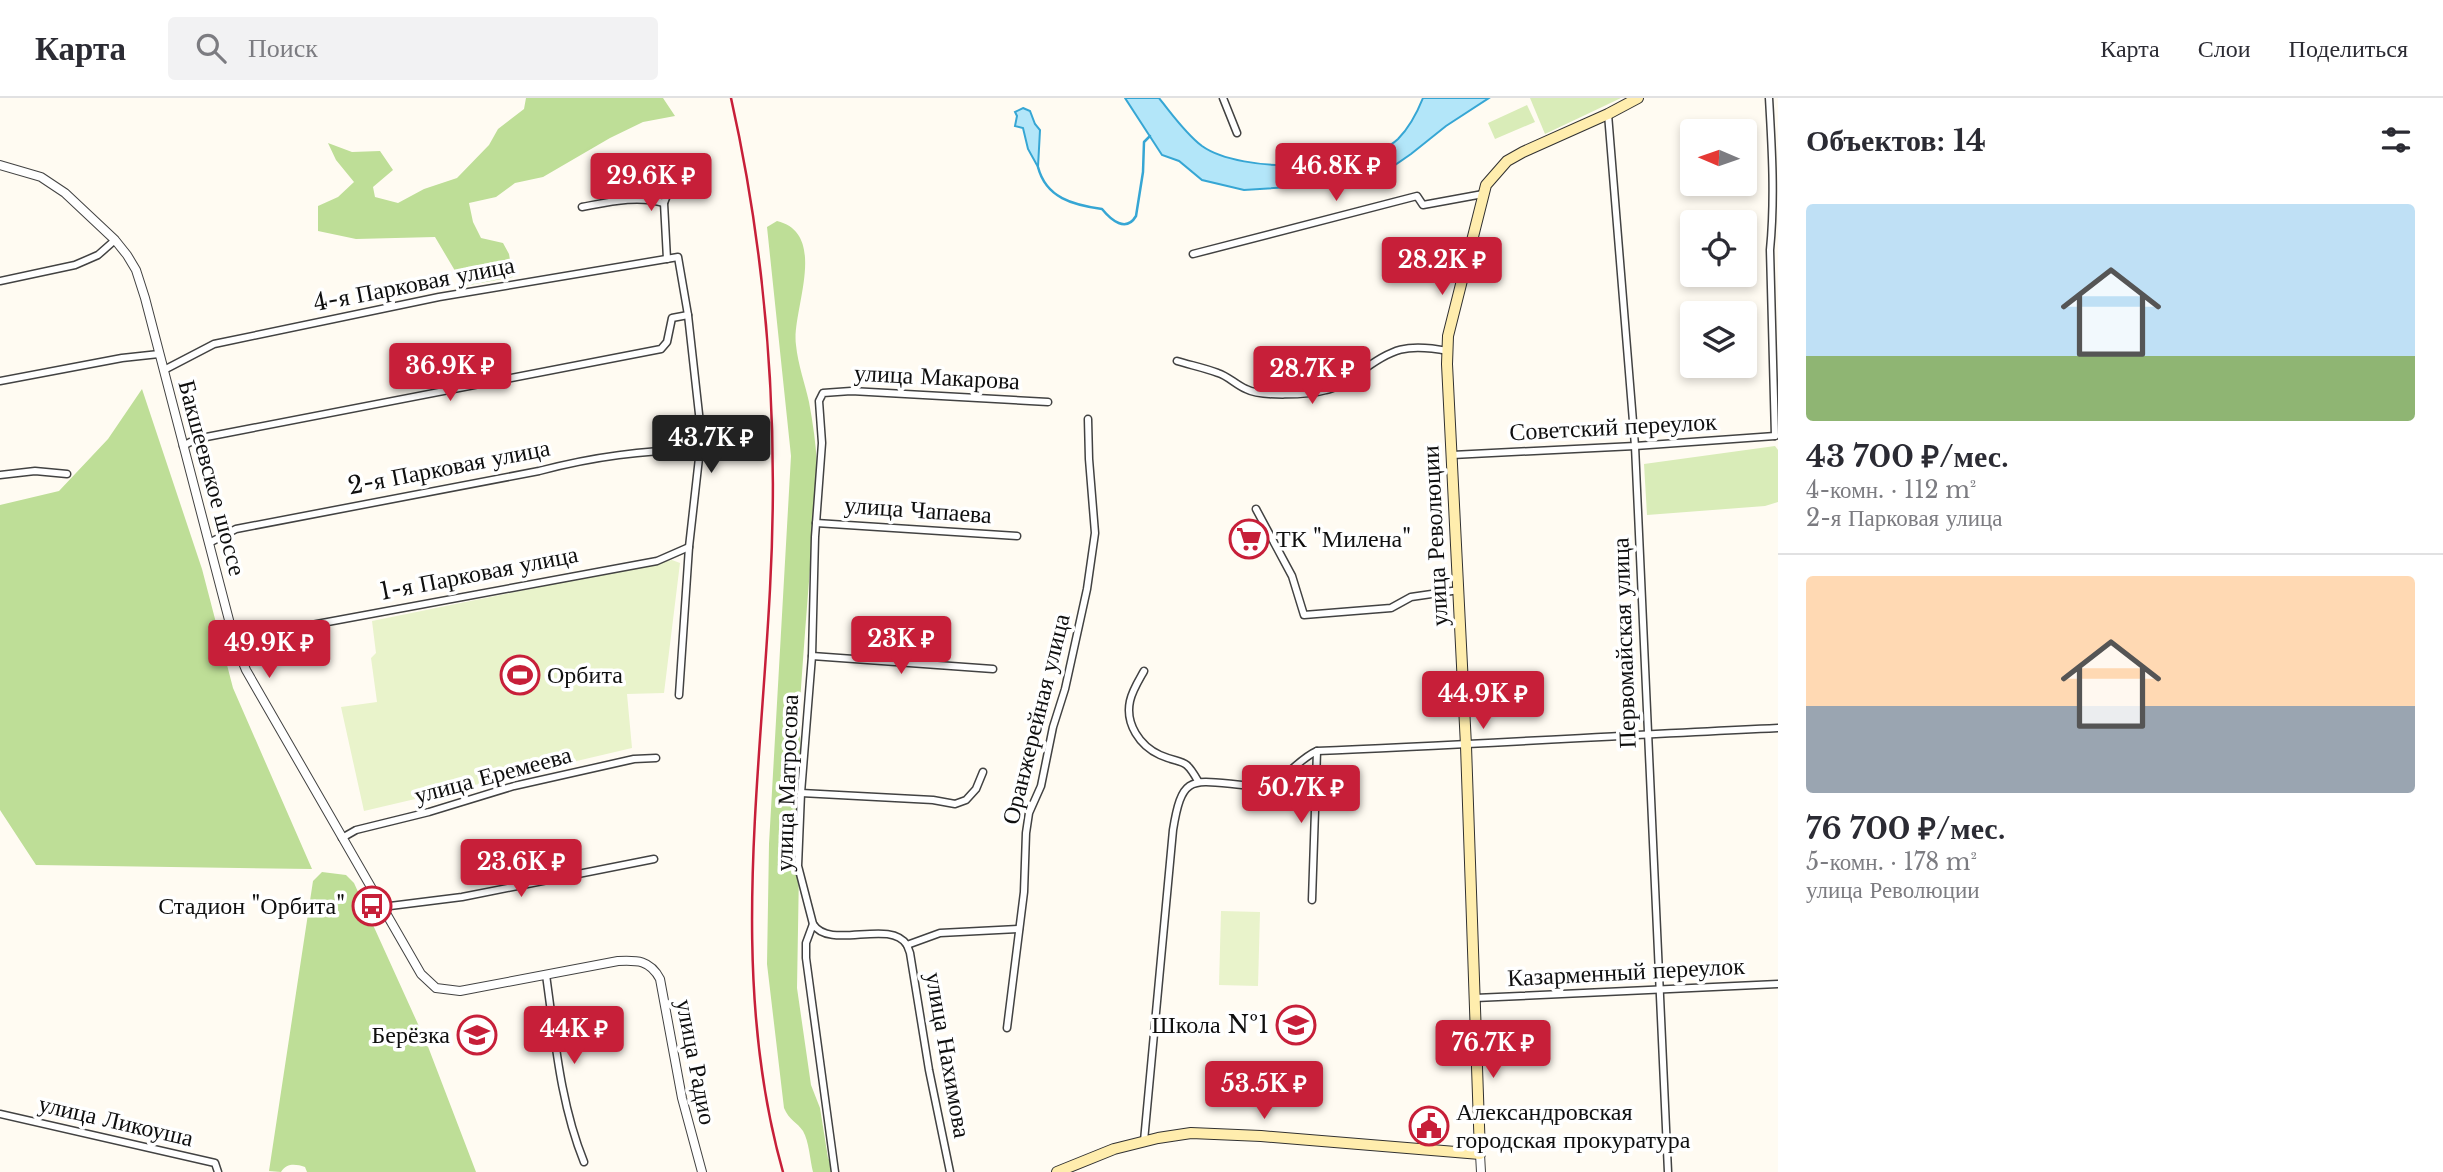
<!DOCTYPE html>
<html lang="ru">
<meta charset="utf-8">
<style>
body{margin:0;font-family:"Libre Baskerville",serif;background:#f2f2f3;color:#2b2b33;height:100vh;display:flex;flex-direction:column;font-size:26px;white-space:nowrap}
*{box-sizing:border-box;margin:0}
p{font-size:23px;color:#7c7c81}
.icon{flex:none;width:38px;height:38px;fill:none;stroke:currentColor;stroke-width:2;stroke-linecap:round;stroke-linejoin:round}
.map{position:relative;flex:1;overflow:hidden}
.details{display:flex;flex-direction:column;background:#fff;width:665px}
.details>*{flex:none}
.needle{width:46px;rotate:272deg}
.tools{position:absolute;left:1680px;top:21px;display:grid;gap:14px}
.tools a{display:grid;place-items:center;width:77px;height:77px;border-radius:7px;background:#fff;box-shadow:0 4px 10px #0003;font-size:35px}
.price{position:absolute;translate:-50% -60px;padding:0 16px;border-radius:7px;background:#c71f39;color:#fff;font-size:23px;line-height:46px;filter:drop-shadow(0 2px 4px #0008)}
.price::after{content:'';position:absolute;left:50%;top:42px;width:21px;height:16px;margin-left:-10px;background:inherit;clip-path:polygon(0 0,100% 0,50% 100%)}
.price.on{background:#222;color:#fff}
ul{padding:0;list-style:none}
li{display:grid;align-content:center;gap:14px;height:371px;padding:0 28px}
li+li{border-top:2px solid #e1e1e2}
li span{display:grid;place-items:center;height:217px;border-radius:7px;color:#555}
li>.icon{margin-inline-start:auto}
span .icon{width:126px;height:126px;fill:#fffc;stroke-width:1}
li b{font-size:30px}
h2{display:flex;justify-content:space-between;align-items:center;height:84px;padding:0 28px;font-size:30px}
header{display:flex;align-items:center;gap:42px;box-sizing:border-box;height:98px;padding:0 35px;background:#fff;border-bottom:2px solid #e1e1e2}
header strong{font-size:33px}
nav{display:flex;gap:38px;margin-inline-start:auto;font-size:24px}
.search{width:490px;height:63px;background:#f2f2f3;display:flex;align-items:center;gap:18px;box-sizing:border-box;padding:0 24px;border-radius:7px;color:#7c7c81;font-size:26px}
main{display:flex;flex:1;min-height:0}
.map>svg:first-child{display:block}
.green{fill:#d9ecb8}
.forest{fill:#bede97}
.pitch{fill:#e9f3cb}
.water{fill:#b3e6f9;stroke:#36a6d4;stroke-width:2}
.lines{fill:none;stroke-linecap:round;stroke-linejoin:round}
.stream{stroke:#36a6d4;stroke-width:2.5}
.minor-casing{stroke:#424242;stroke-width:9}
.tertiary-casing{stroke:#424242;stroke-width:10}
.secondary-casing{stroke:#313131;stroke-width:12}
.minor{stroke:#fff;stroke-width:6}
.tertiary{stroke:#fff;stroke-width:8}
.secondary{stroke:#ffedad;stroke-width:10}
.rail{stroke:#c71f39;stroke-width:2.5}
.labels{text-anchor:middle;stroke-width:7;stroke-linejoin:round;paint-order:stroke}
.street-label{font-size:24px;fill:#0f0f0f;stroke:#fff}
.poi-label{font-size:24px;fill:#0f0f0f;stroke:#fff;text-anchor:start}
</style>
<header>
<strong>Карта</strong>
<div class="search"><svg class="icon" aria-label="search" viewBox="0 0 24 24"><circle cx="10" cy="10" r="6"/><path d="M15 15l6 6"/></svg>Поиск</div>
<nav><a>Карта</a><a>Слои</a><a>Поделиться</a></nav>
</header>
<main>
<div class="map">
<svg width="1778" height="1074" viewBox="0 0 1778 1074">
<rect width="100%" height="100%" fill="#fffbf2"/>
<!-- green -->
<g class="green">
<polygon points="1530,0 1621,0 1545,36"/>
<polygon points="1527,7 1535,24 1495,41 1488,25"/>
<polygon points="1775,348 1778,352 1778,404 1765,408 1647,417 1644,366"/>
</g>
<!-- forest -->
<g class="forest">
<polygon points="526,0 663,0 675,18 643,24 610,40 543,79 515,85 496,99 469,105 473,124 481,140 503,145 509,156 513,179 464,188 435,139 356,141 318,133 318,108 338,99 354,84 336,62 328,45 352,54 380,53 393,72 373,89 375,99 398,105 424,91 457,80 489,47 498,31 524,11"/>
<path d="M 777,123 C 830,136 791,214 796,247 C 798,267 805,286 809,304 C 813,325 816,347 817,368 C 819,394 814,422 812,448 C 807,504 803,561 799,618 L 801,655 L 797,890 L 811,987 L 820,1010 L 828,1060 L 833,1068 L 833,1074 L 813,1074 C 810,1062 809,1043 803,1033 C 797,1024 789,1022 784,1010 L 767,866 L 769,746 L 791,358 L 767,129 Z"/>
<polygon points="142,291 202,471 233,590 312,771 36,767 0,712 0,407 59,393 108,341"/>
<path d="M 322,774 L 346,777 L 354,785 L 427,946 L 476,1074 L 307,1074 L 305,1069 C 295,1066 287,1065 281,1074 L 269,1073 L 313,783 Z"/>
</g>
<!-- pitch -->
<g class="pitch">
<polygon points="672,462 680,465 664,595 627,596 632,650 364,713 341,609 377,604 371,560 376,555 372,523"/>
<polygon points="1221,813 1260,814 1258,888 1219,887"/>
</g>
<!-- water -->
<g class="water">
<path d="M 1125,0 L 1159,0 C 1172,16 1185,35 1202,48 C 1241,76 1363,74 1398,41 C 1410,29 1417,15 1423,0 L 1489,0 L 1446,28 L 1411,56 L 1392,69 L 1375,76 L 1336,86 L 1244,92 L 1202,82 L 1179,63 L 1162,57 Z"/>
<polygon points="1023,10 1030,13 1035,26 1040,32 1038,69 1028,51 1023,30 1015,28 1017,18 1015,14"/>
</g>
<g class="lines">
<!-- stream -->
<path class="stream" d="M 1038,69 C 1046,100 1073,107 1102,111 C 1111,122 1126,135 1136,118 L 1143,74 L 1144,44 L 1150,38"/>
<defs>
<g id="minor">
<polyline points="1223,0 1237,35"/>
<path d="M 1769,0 C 1772,51 1775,101 1770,152 L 1775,338"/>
<polyline points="1608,16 1635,348 1668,1074"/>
<path d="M 582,109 C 609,104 637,97 664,105"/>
<polyline points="1193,156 1417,98 1423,107 1483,96"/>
<polyline points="667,161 664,105 673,82 670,67"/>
<polyline points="0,183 75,167 98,157 115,142"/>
<path d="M 1177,263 C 1190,267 1205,270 1218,275 C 1228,278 1236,287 1246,291 C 1261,299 1308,297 1326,292 C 1337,290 1349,282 1359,275 C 1392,250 1407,245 1448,253"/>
<polyline points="164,272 214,246 439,199 678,159 688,217 700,325 700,351 689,449 679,597"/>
<polyline points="0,283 122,260 159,256"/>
<polyline points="183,348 196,341 661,251 667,244 672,220 688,217"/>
<polyline points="1452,357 1635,348 1775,338"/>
<polyline points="0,377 35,373 67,376"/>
<polyline points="1256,411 1292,478 1304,517 1391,510 1411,499 1459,492"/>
<polyline points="816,425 1017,438"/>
<path d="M 209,445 L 236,431 L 539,373 C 596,358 641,353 700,351"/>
<polyline points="235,545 279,533 657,463 689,449"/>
<polyline points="812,558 993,571"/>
<path d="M 1144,573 C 1139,582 1132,593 1130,603 C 1125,626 1140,648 1160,657 C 1183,667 1184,658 1198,683"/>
<polyline points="801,695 933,702 955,706 966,702 976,691 983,674"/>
<polyline points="342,740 356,732 429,714 514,688 634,661 656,660"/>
<polyline points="1312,802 1317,653"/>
<polyline points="382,809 462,799 654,761"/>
<path d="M 813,826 C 830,853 890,820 907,847 L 940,835 L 1019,831"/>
<polyline points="907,847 910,855 929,972 950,1074"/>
<path d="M 546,877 C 555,940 560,1005 584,1064"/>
<polyline points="1475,900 1778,886"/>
<polyline points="1007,930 1024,794 1026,735 1029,715 1041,688 1053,629 1065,591 1087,491 1095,435 1089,361 1088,321"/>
<polyline points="0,1016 215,1065 218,1074"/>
<path d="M 1144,1043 L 1173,732 C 1182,676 1191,682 1242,687 C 1249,688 1256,689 1263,688 C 1284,684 1298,661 1317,653 C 1471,647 1624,637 1778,630"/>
<polyline points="835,1074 806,860 806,845 813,826 798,768 801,695 812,558 815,439 822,345 819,303 823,295 851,293 1048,304"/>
</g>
<g id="tertiary">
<path d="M 0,67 L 41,79 L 65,95 L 115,142 L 127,157 L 136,172 L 145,200 L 235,545 L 246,572 L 421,876 L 436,890 L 460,893 L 618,863 C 637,862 650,862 660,881 L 682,1000 L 702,1074"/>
<polyline points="1480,1056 1481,1074"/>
</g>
<polyline id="secondary" points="1057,1074 1114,1051 1158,1040 1191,1035 1261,1038 1480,1056 1466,648 1447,266 1448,238 1486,87 1507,63 1523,54 1608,16 1638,0"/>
</defs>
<!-- minor casing -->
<use href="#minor" class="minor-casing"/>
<!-- tertiary casing -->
<use href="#tertiary" class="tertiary-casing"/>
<!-- secondary casing -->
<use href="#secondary" class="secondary-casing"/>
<!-- minor -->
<use href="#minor" class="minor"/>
<!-- tertiary -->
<use href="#tertiary" class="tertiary"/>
<!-- secondary -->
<use href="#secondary" class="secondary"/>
<!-- rail -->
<path class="rail" d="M 731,0 C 767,161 779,326 770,491 C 760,685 729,884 783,1074"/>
</g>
<!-- icons -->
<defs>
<symbol id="supermarket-ring" viewBox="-11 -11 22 22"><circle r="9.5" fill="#fff" stroke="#c71f39" stroke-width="1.5"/><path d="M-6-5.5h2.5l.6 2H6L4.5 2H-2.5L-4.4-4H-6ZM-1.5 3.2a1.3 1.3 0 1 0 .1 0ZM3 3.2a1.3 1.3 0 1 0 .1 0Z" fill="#c71f39"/></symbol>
<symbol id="stadium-ring" viewBox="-11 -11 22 22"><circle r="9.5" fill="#fff" stroke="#c71f39" stroke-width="1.5"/><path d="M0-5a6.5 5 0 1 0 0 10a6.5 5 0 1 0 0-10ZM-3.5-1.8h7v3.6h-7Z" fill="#c71f39"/></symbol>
<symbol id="bus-ring" viewBox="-11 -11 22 22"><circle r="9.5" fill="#fff" stroke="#c71f39" stroke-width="1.5"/><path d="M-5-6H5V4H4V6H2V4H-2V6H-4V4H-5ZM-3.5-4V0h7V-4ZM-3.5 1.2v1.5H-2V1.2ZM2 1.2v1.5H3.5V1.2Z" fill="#c71f39"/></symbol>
<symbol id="school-ring" viewBox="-11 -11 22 22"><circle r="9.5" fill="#fff" stroke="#c71f39" stroke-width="1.5"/><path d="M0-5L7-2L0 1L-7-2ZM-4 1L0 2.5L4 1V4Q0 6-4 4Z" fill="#c71f39"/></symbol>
<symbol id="civic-ring" viewBox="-11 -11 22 22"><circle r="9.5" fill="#fff" stroke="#c71f39" stroke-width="1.5"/><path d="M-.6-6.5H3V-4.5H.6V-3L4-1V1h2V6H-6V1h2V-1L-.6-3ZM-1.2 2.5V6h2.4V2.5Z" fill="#c71f39"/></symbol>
</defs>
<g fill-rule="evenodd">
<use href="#supermarket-ring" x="1227" y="419" width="44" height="44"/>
<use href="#stadium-ring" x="498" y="555" width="44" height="44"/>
<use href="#bus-ring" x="350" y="786" width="44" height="44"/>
<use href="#school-ring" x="1274" y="905" width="44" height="44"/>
<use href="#school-ring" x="455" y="915" width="44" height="44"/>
<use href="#civic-ring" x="1407" y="1006" width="44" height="44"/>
</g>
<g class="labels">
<!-- street labels -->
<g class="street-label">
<text transform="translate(414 186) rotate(-11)" y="8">4-я Парковая улица</text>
<text transform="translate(937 279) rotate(3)" y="8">улица Макарова</text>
<text transform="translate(1613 329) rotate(-3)" y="8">Советский переулок</text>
<text transform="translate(449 369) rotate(-11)" y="8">2-я Парковая улица</text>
<text transform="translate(212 380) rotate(75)" y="8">Бакшеевское шоссе</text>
<text transform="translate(918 412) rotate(4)" y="8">улица Чапаева</text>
<text transform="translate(1435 438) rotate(-93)" y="8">улица Революции</text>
<text transform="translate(479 475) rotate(-11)" y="8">1-я Парковая улица</text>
<text transform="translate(1624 545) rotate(-92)" y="8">Первомайская улица</text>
<text transform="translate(1036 621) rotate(-76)" y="8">Оранжерейная улица</text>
<text transform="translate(493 677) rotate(-15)" y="8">улица Еремеева</text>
<text transform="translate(787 685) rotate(-88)" y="8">улица Матросова</text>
<text transform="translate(1626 874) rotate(-3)" y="8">Казарменный переулок</text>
<text transform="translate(948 957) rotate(80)" y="8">улица Нахимова</text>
<text transform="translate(696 964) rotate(79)" y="8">улица Радио</text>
<text transform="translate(116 1023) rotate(13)" y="8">улица Ликоуша</text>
</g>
<!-- poi labels -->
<g class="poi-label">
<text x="1276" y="449">ТК "Милена"</text>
<text x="547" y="585">Орбита</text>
<text x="345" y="816" text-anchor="end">Стадион "Орбита"</text>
<text x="1269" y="935" text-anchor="end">Школа №1</text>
<text x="450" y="945" text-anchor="end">Берёзка</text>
<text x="1456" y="1022">Александровская<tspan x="1456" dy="28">городская прокуратура</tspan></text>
</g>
</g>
</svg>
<div class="tools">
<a><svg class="needle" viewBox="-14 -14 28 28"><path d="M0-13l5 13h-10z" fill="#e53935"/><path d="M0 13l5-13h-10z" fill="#7c7c81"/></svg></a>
<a><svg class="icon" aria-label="locate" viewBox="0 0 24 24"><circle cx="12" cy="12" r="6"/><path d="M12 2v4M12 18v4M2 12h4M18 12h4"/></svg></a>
<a><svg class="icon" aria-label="layers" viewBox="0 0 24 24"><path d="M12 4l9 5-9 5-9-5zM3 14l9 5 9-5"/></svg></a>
</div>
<b class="price" style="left:1336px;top:105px">46.8K ₽</b>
<b class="price" style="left:651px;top:115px">29.6K ₽</b>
<b class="price" style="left:1442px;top:199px">28.2K ₽</b>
<b class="price" style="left:450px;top:305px">36.9K ₽</b>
<b class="price" style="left:1312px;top:308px">28.7K ₽</b>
<b class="price on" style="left:711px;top:377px">43.7K ₽</b>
<b class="price" style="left:901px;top:578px">23K ₽</b>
<b class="price" style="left:269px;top:582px">49.9K ₽</b>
<b class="price" style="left:1483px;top:633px">44.9K ₽</b>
<b class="price" style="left:1301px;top:727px">50.7K ₽</b>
<b class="price" style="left:521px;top:801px">23.6K ₽</b>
<b class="price" style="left:574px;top:968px">44K ₽</b>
<b class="price" style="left:1493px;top:982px">76.7K ₽</b>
<b class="price" style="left:1264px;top:1023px">53.5K ₽</b>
</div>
<section class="details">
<h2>Объектов: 14<svg class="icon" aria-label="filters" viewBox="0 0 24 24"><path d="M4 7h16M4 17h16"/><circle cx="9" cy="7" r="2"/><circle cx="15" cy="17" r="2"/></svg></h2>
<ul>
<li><span style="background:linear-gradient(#bfe0f5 70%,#8fb573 0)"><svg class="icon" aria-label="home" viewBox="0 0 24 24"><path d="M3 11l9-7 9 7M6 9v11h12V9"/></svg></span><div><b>43 700 ₽/мес.</b><p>4-комн. · 112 m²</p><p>2-я Парковая улица</p></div></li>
<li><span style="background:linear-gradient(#ffd9b3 60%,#9aa5b1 0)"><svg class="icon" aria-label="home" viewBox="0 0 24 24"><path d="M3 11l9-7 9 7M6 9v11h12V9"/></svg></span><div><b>76 700 ₽/мес.</b><p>5-комн. · 178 m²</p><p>улица Революции</p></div></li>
</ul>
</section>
</main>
